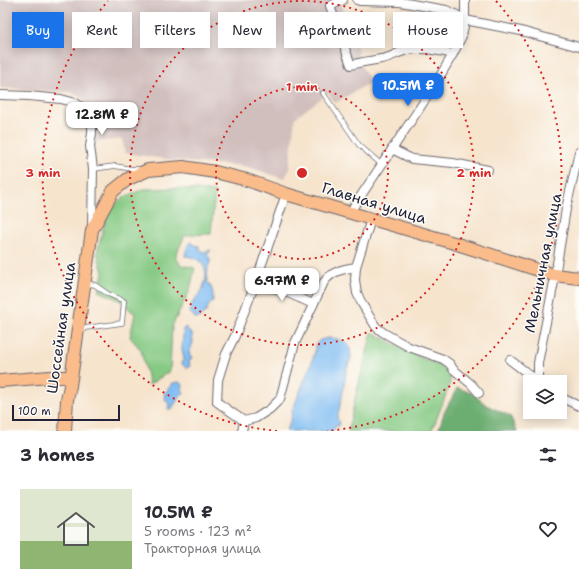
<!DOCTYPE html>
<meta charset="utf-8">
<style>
body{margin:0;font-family:"Shantell Sans",sans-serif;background:#f2f2f3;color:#2b2b33;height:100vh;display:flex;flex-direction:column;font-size:15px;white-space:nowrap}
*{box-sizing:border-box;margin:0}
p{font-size:13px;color:#7c7c81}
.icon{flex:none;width:22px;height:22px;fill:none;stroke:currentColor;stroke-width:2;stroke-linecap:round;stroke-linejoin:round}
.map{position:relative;height:431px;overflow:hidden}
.side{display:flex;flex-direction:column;background:#fff;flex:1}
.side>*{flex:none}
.top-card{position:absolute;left:12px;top:12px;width:555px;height:36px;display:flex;gap:8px}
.buttons{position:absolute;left:523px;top:375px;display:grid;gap:8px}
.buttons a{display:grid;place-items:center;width:44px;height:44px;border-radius:0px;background:#fff;box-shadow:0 2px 10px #0003;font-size:20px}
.scale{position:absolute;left:12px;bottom:10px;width:108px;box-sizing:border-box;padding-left:4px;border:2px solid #22223b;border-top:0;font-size:11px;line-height:14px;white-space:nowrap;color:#22223b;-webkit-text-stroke:3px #fdfcf7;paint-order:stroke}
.price{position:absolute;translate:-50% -34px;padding:0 9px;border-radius:8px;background:#fff;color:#222;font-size:13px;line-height:26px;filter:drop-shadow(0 1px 2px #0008)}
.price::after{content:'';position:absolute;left:50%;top:24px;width:12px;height:9px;margin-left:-6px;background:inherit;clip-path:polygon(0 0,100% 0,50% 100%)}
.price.active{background:#1a73e8;color:#fff}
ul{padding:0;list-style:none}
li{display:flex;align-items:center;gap:12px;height:100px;padding:0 20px}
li+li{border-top:1px solid #e1e1e2}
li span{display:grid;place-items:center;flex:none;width:112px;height:80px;border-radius:0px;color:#555}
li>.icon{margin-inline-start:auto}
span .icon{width:48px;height:48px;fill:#fffc;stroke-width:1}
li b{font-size:17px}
h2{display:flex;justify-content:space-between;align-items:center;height:48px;padding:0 20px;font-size:17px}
.tag{padding:0 14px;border-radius:0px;background:#fff;box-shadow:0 2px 10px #0003;font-size:14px;line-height:36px}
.tag.active{background:#1a73e8;color:#fff}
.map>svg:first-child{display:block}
.industrial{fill:#d1bfbe}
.green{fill:#85c983;stroke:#54765f}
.forest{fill:#6cad71;stroke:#476856}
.water{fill:#80bdf3;stroke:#517097}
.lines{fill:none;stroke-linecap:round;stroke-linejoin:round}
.lane-casing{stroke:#6c666e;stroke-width:5.5}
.street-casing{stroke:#6c666e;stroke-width:10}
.primary-casing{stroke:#6c666e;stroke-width:14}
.lane{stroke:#fff;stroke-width:4}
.street{stroke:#fff;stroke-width:8}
.primary{stroke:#fabc8b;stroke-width:12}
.ring{fill:none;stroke:#d62828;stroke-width:2;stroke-dasharray:2 4}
.labels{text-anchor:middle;stroke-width:3;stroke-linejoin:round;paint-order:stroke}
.street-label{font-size:15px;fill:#22223b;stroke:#fdfcf7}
.centre{fill:#d62828;stroke:#fdfcf7;stroke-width:2}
.ring-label{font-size:12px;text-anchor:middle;font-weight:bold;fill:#d62828;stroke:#fdfcf7;stroke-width:3;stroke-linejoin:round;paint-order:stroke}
</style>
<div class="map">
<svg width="579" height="431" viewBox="0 0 579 431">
<rect width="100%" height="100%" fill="#fdfcf7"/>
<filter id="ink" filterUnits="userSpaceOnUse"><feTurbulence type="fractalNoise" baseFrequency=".025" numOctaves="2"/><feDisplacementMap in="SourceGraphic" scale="8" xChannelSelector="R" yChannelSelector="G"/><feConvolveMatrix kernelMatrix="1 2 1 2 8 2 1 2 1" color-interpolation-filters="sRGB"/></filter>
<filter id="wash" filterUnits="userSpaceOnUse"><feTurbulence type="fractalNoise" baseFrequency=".012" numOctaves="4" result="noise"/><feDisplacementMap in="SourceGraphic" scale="16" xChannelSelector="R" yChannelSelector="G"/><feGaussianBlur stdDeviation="0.9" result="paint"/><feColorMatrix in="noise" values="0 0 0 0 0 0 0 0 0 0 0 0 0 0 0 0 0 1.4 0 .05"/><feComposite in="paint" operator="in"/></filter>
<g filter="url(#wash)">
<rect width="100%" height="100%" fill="#f6e4cd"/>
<!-- industrial -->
<polygon class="industrial" points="0,0 340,0 341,6 357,47 359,62 371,82 335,103 328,93 295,118 289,170 285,178 278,177 245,166 185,162 125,153 122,139 93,142 94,116 85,100 70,92 0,88"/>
<!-- green -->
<g class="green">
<polygon points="178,188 215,192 211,234 185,235 175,257 181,265 195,268 190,290 172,326 170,371 149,385 141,350 130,337 135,314 119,300 99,291 103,272 97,253 107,213 122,198 144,189"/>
<polygon points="372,332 417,356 443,367 450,374 450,384 435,423 431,431 348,431 356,394"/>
</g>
<!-- forest -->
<polygon class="forest" points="457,388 472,393 486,405 510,416 517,431 438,431 444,413"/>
<!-- water -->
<g class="water">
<path d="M 192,242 L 194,245 L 199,246 L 201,251 L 205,252 L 211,250 L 207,255 L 210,258 L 210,263 L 208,267 L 207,282 C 213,287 213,294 213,301 L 209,305 L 206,312 L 199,318 L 195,318 L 190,312 C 190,310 190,308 191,306 C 193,301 199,295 202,290 C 210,273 206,258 185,256 L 186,251 L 189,243 Z"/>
<polygon points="186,327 189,332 192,334 193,342 189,354 192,359 189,361 190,367 186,368 182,364 184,359 182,349 183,336 183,329"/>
<path d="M 329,338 L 337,339 L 346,342 L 350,347 L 351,358 L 347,368 L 342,397 L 337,419 L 340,422 L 339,426 L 335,426 L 333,431 L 286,431 C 289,422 292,422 292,411 L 312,362 L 315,351 L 315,345 L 320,340 Z"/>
<polygon points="179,382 183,385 182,389 184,394 180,396 171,410 168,409 169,404 165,399 164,394 173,383"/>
</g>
</g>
<g filter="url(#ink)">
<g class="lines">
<defs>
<g id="lane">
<polyline points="323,93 359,145 382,165"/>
<polyline points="93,169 115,166 132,169 140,169"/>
<polyline points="81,332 85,328 122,323 124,301 108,294 95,285 91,284 87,287"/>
</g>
<g id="street">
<path d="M 343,0 L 330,6 L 351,65 C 361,62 371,61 381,59 C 390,58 398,52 407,50 C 423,47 438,50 453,54"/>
<polyline points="357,0 360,1 400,2 446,10 455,14 465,20 521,31 579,47"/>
<polyline points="0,95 29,96 61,99 76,103 86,110 92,120 92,133 90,146 93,169 92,227"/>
<polyline points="392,149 412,159 453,163 488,170"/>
<polyline points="350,212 417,112 436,83 453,54 462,36 465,20 465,0"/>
<polyline points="356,267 355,280 357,293 362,304 376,327 384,333 409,347 443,359 450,364 453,369 471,384 479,393"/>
<polyline points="255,284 281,290 313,304"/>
<polyline points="510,360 539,382"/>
<polyline points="538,381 538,363 554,282 566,209 579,152"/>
<polyline points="560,397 579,406"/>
<path d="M 244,421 L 256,418 L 270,409 L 280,399 L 295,343 L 324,282 C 332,271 343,269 356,267 L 371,219"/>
<polyline points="244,421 217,402 218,380 226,354 235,336 255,284 286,194"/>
<polyline points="242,431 244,421"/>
</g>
<g id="primary">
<polyline points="0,381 50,377 71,377"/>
<polyline points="65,431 67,400 70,386 92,230 113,191 128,179 148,170 183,167 215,172 247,180 286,194 454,243 554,275 579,278"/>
</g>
</defs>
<!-- lane casing -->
<use href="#lane" class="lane-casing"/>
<!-- street casing -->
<use href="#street" class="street-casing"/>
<!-- primary casing -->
<use href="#primary" class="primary-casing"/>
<!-- lane -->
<use href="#lane" class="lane"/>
<!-- street -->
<use href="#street" class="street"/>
<!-- primary -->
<use href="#primary" class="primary"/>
</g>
</g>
<!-- distance rings -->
<g class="ring">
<circle cx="302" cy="173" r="86"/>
<circle cx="302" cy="173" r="172"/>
<path d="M277 431A259 259 0 0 1 108 1M496 1A259 259 0 0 1 327 431"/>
</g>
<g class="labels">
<!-- street labels -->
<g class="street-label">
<text transform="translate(374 203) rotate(17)" y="5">Главная улица</text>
<text transform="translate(543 263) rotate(-79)" y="5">Мельничная улица</text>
<text transform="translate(61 328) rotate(-82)" y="5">Шоссейная улица</text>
</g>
</g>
<circle cx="302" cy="173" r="6" class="centre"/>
<g class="ring-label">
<text x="302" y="91">1 min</text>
<text x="474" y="177">2 min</text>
<text x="43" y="177">3 min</text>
</g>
</svg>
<div class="buttons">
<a><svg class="icon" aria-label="layers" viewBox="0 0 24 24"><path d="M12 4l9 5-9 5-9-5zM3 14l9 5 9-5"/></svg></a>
</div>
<div class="scale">100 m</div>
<b class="price active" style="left:408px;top:107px">10.5M ₽</b>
<b class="price" style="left:102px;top:136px">12.8M ₽</b>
<b class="price" style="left:282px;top:302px">6.97M ₽</b>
<div class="top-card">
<a class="tag active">Buy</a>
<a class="tag">Rent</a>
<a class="tag">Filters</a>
<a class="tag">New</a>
<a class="tag">Apartment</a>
<a class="tag">House</a>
</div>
</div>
<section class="side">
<h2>3 homes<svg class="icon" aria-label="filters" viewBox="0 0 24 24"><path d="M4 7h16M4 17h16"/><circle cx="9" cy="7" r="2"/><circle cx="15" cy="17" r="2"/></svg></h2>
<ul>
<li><span style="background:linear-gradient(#dfe7d0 65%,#8fb573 0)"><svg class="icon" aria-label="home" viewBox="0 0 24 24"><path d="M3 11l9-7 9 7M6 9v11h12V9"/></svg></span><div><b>10.5M ₽</b><p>5 rooms · 123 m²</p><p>Тракторная улица</p></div><svg class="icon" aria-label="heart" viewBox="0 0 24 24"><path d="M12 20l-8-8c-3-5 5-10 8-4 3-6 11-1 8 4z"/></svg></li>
</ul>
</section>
